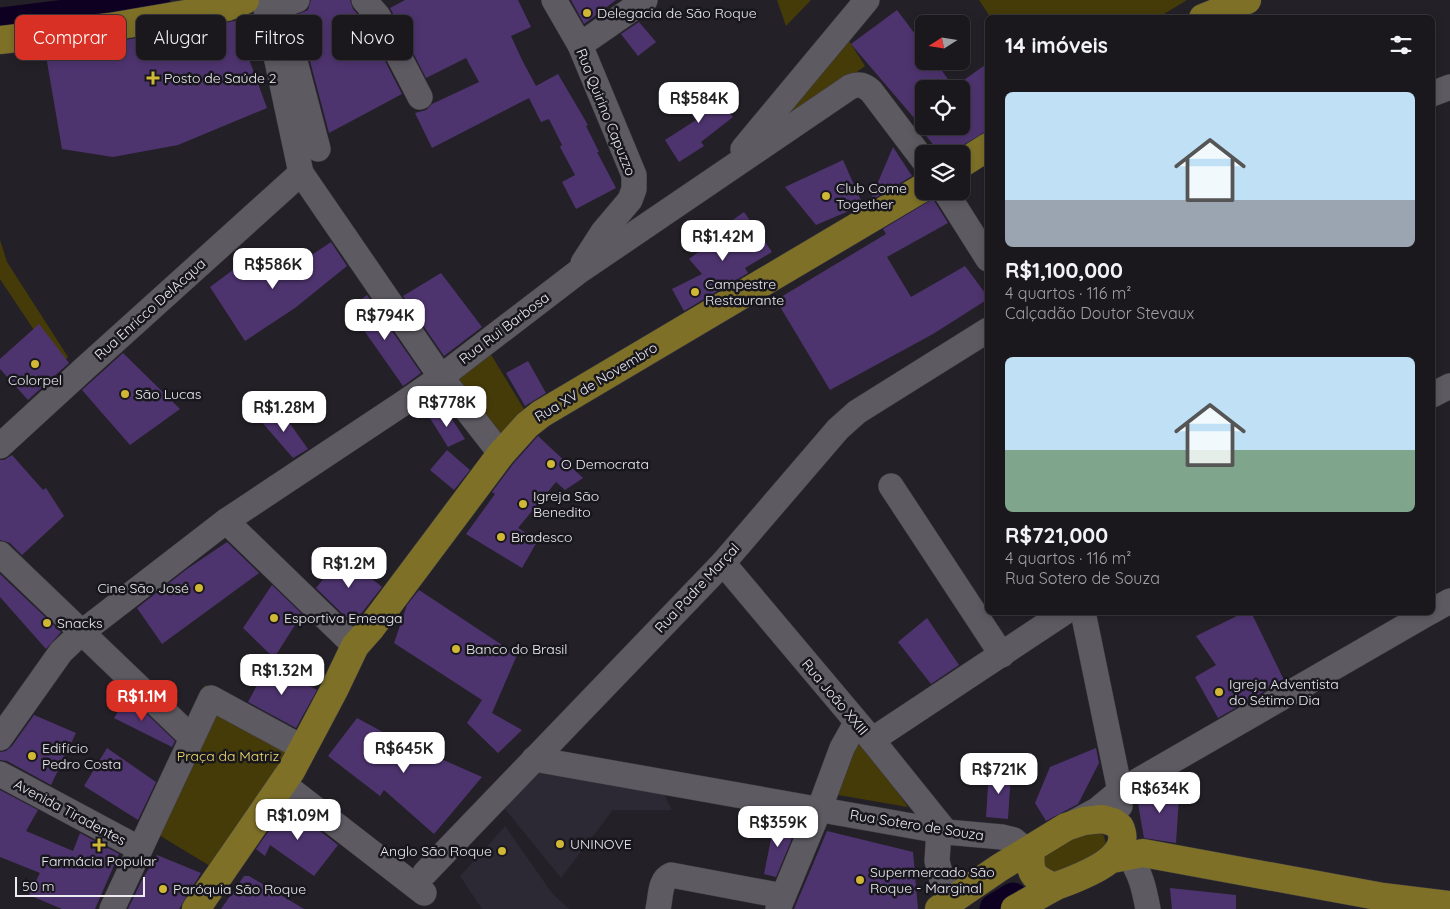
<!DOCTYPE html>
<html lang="pt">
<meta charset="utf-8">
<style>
body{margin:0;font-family:Quicksand,sans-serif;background:#232126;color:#f1f3f6;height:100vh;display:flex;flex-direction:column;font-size:19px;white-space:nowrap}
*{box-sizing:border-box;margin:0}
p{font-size:16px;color:#9fa0a4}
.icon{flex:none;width:28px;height:28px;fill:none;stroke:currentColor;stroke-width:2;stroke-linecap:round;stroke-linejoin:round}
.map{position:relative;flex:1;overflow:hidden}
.sheet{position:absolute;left:985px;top:15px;width:450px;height:600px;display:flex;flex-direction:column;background:#1a181d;border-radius:8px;box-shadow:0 2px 8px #0003,0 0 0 1px #38373b}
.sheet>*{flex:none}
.top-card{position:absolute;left:15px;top:15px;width:475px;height:45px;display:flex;gap:10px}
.needle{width:32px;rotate:258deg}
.tools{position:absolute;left:915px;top:15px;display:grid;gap:10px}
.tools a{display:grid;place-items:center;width:55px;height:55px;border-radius:8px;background:#1a181d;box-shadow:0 2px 8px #0003,0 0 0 1px #38373b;font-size:25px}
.scale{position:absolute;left:15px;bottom:12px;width:130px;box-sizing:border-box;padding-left:5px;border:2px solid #edecf1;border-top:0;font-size:14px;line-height:18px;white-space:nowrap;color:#edecf1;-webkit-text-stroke:4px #19171e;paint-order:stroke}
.price{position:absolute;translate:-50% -42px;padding:0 11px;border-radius:10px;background:#fff;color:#222;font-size:16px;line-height:32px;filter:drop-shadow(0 1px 2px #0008)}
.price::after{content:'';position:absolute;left:50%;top:30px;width:15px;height:11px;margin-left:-8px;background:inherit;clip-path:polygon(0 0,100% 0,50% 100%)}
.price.on{background:#d93025;color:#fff}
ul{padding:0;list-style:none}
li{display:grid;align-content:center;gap:10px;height:265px;padding:0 20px}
li span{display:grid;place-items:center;height:155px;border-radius:8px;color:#555}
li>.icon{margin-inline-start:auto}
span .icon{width:90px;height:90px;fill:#fffc;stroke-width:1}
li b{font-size:21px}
h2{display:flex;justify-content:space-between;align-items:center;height:60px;padding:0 20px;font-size:21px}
.tag{padding:0 18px;border-radius:8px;background:#1a181d;box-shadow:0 2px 8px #0003,0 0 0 1px #38373b;font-size:18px;line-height:45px}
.tag.on{background:#d93025;color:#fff}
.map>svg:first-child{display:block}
.built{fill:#2c2834}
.green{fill:#453b09}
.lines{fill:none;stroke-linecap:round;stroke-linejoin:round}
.river{stroke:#0e0021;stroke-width:31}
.building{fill:#4e346f}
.minor-casing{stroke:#3e3c42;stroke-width:26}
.major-casing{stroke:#3e3c42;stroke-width:29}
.minor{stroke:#5d5a62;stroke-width:25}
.major{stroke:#7e7127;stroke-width:28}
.poi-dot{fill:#d0b736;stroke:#19171e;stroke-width:2}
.labels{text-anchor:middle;stroke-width:5;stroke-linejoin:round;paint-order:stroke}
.poi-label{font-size:14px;fill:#edecf1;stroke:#19171e;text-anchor:start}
.street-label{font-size:14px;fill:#edecf1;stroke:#19171e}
.park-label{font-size:14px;fill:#efd96e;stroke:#19171e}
</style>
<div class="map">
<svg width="1450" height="909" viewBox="0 0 1450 909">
<rect width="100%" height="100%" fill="#232027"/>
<!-- built -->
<g class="built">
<polygon points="534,759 657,781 672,810 613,810 561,878 496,798"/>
<polygon points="505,826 552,893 569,909 482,909 460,876"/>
</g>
<!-- green -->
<g class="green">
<polygon points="777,0 811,0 786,26"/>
<polygon points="979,0 1187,0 1159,17 991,18"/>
<polygon points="846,36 865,66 760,144"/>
<polygon points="0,240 7,262 68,357 63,363 34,330 0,279"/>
<polygon points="487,348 530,419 502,450 453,373"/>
<polygon points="205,685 235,700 301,739 215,869 139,823"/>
<polygon points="858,737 908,807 838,795"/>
<polygon points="1098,831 1104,836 1106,844 1098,854 1056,874 1044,866 1044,854 1074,837"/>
</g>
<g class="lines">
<!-- river -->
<g class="river">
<polyline points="0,23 98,11 155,0"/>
<polyline points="995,909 1013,898"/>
</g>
</g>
<!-- building -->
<g class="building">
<polygon points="311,0 350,0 353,9 366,24 402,94 329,133 301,27 298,21 291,17 308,10"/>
<polygon points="405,0 518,0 531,27 511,36 522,60 536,86 558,74 588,125 586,126 599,152 597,152 616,188 576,209 562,182 575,175 560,147 562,145 549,119 541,122 529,98 432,148 415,113 426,110 432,104 479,82 466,58 426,78 390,8"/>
<polygon points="571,0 616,0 584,24"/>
<polygon points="897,10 924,46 924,61 935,61 955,89 924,89 924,126 961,126 961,82 988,63 988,130 948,154 941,154 918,126 921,126 851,44"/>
<polygon points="235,21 267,108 178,145 113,157 62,149 45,50 113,42"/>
<polygon points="639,22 656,42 638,56 621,34"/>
<polygon points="709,85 733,117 701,142 704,146 679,162 665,140 696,120 684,104"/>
<polygon points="893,147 912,176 870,201"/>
<polygon points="843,160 863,205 816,225 785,187"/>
<polygon points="933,199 948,223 887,257 911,297 965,266 988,297 988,299 933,334 830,390 776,300 886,234 883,229"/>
<polygon points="744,212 772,252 745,268 748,273 684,311 672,289 702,274 689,259 730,228 727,224"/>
<polygon points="331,242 347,266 295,308 245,341 210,287 253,255 273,281"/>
<polygon points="441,273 482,327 444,356 403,296"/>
<polygon points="367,295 421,373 403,386 349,309"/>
<polygon points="39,324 69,363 28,400 0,369 0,359"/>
<polygon points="123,353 180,409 130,445 82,390"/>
<polygon points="528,361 546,393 525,406 506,373"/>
<polygon points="278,407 308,449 293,458 260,420"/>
<polygon points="445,409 465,439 448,447 428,415"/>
<polygon points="538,436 583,478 565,490 556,482 518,528 538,540 522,568 466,534 495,494 492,492 513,464"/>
<polygon points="447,450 470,470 454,490 430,470"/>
<polygon points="12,455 43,490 46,488 64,516 22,555 10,543 0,540 0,460 4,460"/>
<polygon points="227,542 259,573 162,644 137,608 187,569"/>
<polygon points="343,555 382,587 353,624 316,588"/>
<polygon points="0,574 61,632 46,649 0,597"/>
<polygon points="272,585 302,614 274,658 243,628"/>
<polygon points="419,590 517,655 492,713 522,730 498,753 467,723 482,700 394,643 407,605"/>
<polygon points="1245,612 1251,612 1284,680 1218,718 1195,677 1216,665 1196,636"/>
<polygon points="927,618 959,665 931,684 898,642"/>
<polygon points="269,663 317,690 296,728 248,702"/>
<polygon points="128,696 175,741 172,747 114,718"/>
<polygon points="34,715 76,733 51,785 7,761 0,760 0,752 6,751 12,746"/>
<polygon points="357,718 429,757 430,754 482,777 434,834 384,790 380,796 328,756"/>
<polygon points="107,748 156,782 138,820 84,786"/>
<polygon points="1096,748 1099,763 1078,804 1046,821 1035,803 1050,767"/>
<polygon points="989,771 1011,772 1008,819 986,817"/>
<polygon points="1180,782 1176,843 1144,838 1137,798"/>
<polygon points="0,790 38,810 26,831 73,851 80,833 119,854 95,909 62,909 29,895 40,873 0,857"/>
<polygon points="287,805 338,845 314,876 270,845 265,856 256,849"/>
<polygon points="774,824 794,826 791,841 776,877 764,874"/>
<polygon points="827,831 913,852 918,909 794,909"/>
<polygon points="157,855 201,873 179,909 128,909 142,880"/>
<polygon points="244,876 249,876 304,909 221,909"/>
<polygon points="1170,888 1236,895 1236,909 1172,909"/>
</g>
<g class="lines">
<defs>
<g id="minor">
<polyline points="264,0 301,173 441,377 501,454"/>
<polyline points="364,0 378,16 420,97"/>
<polyline points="554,0 580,45 634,175 634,189 630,200 603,232 583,263"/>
<polyline points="280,6 297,0"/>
<polyline points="287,31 318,149"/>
<polyline points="580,45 645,0"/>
<polyline points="1432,94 1450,87"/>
<polyline points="743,149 867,0"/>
<polyline points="945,191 988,259"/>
<polyline points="1432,395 1450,386"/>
<polyline points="0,446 85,368 301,173"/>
<polyline points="891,486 1002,655"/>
<polyline points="226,521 355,646"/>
<polyline points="0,554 192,738"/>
<polyline points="723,563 872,740 946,832"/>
<polyline points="1432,611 1450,601"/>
<polyline points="1083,612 1120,791 1120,806"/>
<path d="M 0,738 L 61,652 L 81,633 L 226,521 L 411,398 L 441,377 L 578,272 L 850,87 C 859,83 864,85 871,91 L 924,161"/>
<polyline points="872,740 1065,612"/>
<polyline points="534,759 946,832 1002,837 1014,840 1020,845 1031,849"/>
<polyline points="0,774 140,849"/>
<polyline points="282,783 424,893"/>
<polyline points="1073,823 1097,810 1120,791 1430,612"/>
<polyline points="939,831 937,861 942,880 960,895"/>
<path d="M 1129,856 C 1141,874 1144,888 1148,909"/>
<polyline points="425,873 723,563 838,429 857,412 988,330"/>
<polyline points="112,909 211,698 303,748"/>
<path d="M 658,909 C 661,898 659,880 671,875 L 783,896"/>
<polyline points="778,909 819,810 842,748 856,723"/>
</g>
<g id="major">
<polyline points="1203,18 1247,0"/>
<polyline points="0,40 110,27 227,7 245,0"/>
<polyline points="961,164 988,147"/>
<polyline points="1112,859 1143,853 1383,897 1450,905"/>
<polyline points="196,909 291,771 334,690 355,646 370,629 501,454 527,425 541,414 924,187"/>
<path d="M 939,909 L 999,868 L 1066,827 L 1084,821 L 1102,819 L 1113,822 L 1120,827 C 1135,860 1076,878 1054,887 C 1032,877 1029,874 1031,849"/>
<polyline points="1015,909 1054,887"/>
</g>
</defs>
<!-- minor casing -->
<use href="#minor" class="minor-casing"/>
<!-- major casing -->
<use href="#major" class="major-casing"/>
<!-- minor -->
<use href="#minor" class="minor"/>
<!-- major -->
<use href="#major" class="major"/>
</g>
<!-- markers -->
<g class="poi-dot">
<circle cx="587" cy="13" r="5"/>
<path d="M150.5 70.5h5v5h5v5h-5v5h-5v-5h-5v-5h5z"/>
<circle cx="826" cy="196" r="5"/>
<circle cx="695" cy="292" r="5"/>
<circle cx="35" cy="364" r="5"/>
<circle cx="125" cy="394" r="5"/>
<circle cx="551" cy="464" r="5"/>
<circle cx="523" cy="504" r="5"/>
<circle cx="501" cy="537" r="5"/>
<circle cx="199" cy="588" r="5"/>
<circle cx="274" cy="618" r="5"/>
<circle cx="47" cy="623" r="5"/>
<circle cx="456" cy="649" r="5"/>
<circle cx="1219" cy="692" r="5"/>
<circle cx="32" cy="756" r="5"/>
<circle cx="560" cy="844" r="5"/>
<path d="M96.5 837.5h5v5h5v5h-5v5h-5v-5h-5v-5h5z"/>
<circle cx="502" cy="851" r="5"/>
<circle cx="860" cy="880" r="5"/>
<circle cx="163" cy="889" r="5"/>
</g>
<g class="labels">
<!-- poi labels -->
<g class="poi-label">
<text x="597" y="18">Delegacia de São Roque</text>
<text x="164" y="83">Posto de Saúde 2</text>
<text x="836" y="193">Club Come<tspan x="836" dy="16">Together</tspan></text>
<text x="705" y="289">Campestre<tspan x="705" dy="16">Restaurante</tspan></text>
<text x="35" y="385" text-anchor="middle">Colorpel</text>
<text x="135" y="399">São Lucas</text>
<text x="561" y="469">O Democrata</text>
<text x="533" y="501">Igreja São<tspan x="533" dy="16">Benedito</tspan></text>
<text x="511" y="542">Bradesco</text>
<text x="189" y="593" text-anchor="end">Cine São José</text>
<text x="284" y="623">Esportiva Emeaga</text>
<text x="57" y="628">Snacks</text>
<text x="466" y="654">Banco do Brasil</text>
<text x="1229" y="689">Igreja Adventista<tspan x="1229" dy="16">do Sétimo Dia</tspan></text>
<text x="42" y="753">Edifício<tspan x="42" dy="16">Pedro Costa</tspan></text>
<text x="570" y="849">UNINOVE</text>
<text x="492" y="856" text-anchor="end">Anglo São Roque</text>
<text x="99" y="866" text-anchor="middle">Farmácia Popular</text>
<text x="870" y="877">Supermercado São<tspan x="870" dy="16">Roque - Marginal</tspan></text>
<text x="173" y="894">Paróquia São Roque</text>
</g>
<!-- street labels -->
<g class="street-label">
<text transform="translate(606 112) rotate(68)" y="5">Rua Quirino Capuzzo</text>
<text transform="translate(150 309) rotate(-42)" y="5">Rua Enricco DelAcqua</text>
<text transform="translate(504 328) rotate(-37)" y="5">Rua Rui Barbosa</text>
<text transform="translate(596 382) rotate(-31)" y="5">Rua XV de Novembro</text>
<text transform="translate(697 588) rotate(-47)" y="5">Rua Padre Marçal</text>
<text transform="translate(835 697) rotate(50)" y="5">Rua João XXIII</text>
<text transform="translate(70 812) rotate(28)" y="5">Avenida Tiradentes</text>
<text transform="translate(917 825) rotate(9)" y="5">Rua Sotero de Souza</text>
</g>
<!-- park labels -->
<g class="park-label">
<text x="228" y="761">Praça da Matriz</text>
</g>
</g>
</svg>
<div class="tools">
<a><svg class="needle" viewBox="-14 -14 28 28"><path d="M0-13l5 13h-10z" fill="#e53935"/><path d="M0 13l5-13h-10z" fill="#9fa0a4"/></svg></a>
<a><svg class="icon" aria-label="locate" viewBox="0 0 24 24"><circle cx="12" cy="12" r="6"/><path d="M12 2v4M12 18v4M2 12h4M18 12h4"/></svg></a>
<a><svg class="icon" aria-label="layers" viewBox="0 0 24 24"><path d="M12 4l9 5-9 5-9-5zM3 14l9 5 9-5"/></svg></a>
</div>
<div class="scale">50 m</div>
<b class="price" style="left:699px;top:124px">R$584K</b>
<b class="price" style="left:723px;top:262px">R$1.42M</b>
<b class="price" style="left:273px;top:290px">R$586K</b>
<b class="price" style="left:385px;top:341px">R$794K</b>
<b class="price" style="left:447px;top:428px">R$778K</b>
<b class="price" style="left:284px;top:433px">R$1.28M</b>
<b class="price" style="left:349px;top:589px">R$1.2M</b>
<b class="price" style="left:282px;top:696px">R$1.32M</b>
<b class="price on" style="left:142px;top:722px">R$1.1M</b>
<b class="price" style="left:404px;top:774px">R$645K</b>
<b class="price" style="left:999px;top:795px">R$721K</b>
<b class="price" style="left:1160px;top:814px">R$634K</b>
<b class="price" style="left:298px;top:841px">R$1.09M</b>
<b class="price" style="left:778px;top:848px">R$359K</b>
<div class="top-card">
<a class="tag on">Comprar</a>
<a class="tag">Alugar</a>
<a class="tag">Filtros</a>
<a class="tag">Novo</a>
</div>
<section class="sheet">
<h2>14 imóveis<svg class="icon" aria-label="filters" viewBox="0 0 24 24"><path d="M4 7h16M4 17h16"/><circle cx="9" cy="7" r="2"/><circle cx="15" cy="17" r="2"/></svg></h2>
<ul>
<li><span style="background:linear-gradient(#bfe0f5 70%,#9aa5b1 0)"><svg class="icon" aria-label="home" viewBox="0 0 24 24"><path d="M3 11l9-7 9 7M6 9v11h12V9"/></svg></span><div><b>R$1,100,000</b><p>4 quartos · 116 m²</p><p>Calçadão Doutor Stevaux</p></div></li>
<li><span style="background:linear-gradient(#bfe0f5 60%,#7fa58c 0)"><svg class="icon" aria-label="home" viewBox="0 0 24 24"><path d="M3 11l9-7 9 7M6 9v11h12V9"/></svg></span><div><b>R$721,000</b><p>4 quartos · 116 m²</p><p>Rua Sotero de Souza</p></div></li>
</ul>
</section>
</div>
